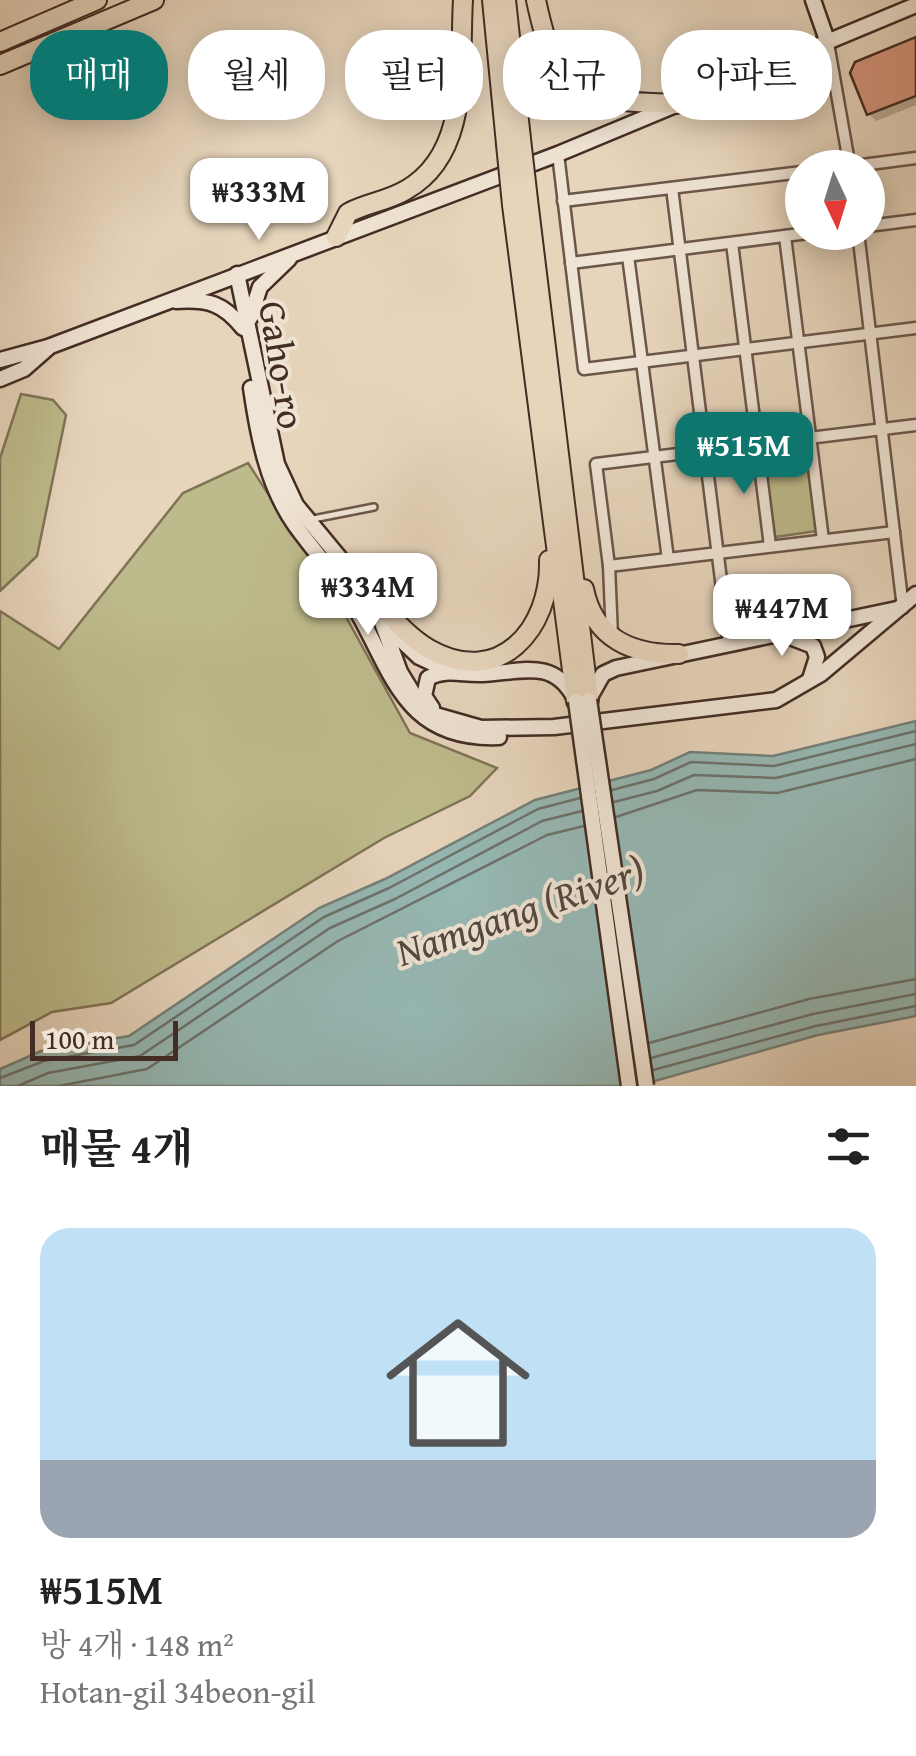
<!DOCTYPE html>
<html lang="ko">
<meta charset="utf-8">
<style>
body{margin:0;font-family:"Gentium Book Plus","Noto Serif KR",serif;background:#f2f2f2;color:#222;height:100vh;display:flex;flex-direction:column;font-size:38px;white-space:nowrap}
*{box-sizing:border-box;margin:0}
p{font-size:32px;color:#767676}
.icon{flex:none;width:55px;height:55px;fill:none;stroke:currentColor;stroke-width:2;stroke-linecap:round;stroke-linejoin:round}
.map{position:relative;height:1086px;overflow:hidden}
.panel{display:flex;flex-direction:column;background:#fff;flex:1}
.panel>*{flex:none}
.banner{position:absolute;left:30px;top:30px;width:858px;height:90px;display:flex;gap:20px}
.needle{width:65px;rotate:176deg}
.tools{position:absolute;left:785px;top:150px;display:grid;gap:20px}
.tools a{display:grid;place-items:center;width:100px;height:100px;border-radius:50%;background:#fff;box-shadow:0 5px 25px #0003;font-size:50px}
.scale{position:absolute;left:30px;bottom:25px;width:148px;box-sizing:border-box;padding-left:10px;border:5px solid #422c24;border-top:0;font-size:28px;line-height:35px;white-space:nowrap;color:#422c24;-webkit-text-stroke:8px #efe3d3;paint-order:stroke}
.price{position:absolute;translate:-50% -85px;padding:0 22px;border-radius:20px;background:#fff;color:#222;font-size:32px;line-height:65px;filter:drop-shadow(0 2px 5px #0008)}
.price::after{content:'';position:absolute;left:50%;top:60px;width:30px;height:22px;margin-left:-15px;background:inherit;clip-path:polygon(0 0,100% 0,50% 100%)}
.price.on{background:#0f766e;color:#fff}
ul{padding:0;list-style:none}
li{display:grid;align-content:center;gap:20px;height:530px;padding:0 40px}
li+li{border-top:2px solid #e0e0e0}
li span{display:grid;place-items:center;height:310px;border-radius:30px;color:#555}
li>.icon{margin-inline-start:auto}
span .icon{width:180px;height:180px;fill:#fffc;stroke-width:1}
li b{font-size:42px}
h2{display:flex;justify-content:space-between;align-items:center;height:120px;padding:0 40px;font-size:42px}
.tag{padding:0 35px;border-radius:40px;background:#fff;box-shadow:0 5px 25px #0003;font-size:35px;line-height:90px}
.tag.on{background:#0f766e;color:#fff}
.map>svg:first-child{display:block}
.green{fill:#bdba8b;stroke:#807358;stroke-width:2.5}
.water{fill:#96b8b4;stroke:#74807a;stroke-width:2.5}
.shadow{fill:#0003}
.lines{fill:none;stroke-linecap:round;stroke-linejoin:round}
.shore{stroke:#6c726c;stroke-width:2.5}
.building{fill:#d4947b;stroke:#422c24;stroke-width:2.5}
.lane-casing{stroke:#6b564a;stroke-width:10}
.street-casing{stroke:#6b564a;stroke-width:15}
.secondary-casing{stroke:#422c24;stroke-width:19}
.highway-casing{stroke:#422c24;stroke-width:22}
.lane{stroke:#efe3d3;stroke-width:5}
.street{stroke:#efe3d3;stroke-width:10}
.secondary{stroke:#efe3d3;stroke-width:14}
.highway{stroke:#e6d4bb;stroke-width:18}
.secondary-bridge-casing{stroke:#422c24;stroke-width:19;stroke-linecap:butt}
.highway-bridge-casing{stroke:#422c24;stroke-width:22;stroke-linecap:butt}
.secondary-bridge{stroke:#efe3d3;stroke-width:14}
.highway-bridge{stroke:#e6d4bb;stroke-width:18}
.labels{text-anchor:middle;stroke-width:8;stroke-linejoin:round;paint-order:stroke}
.street-label{font-size:38px;fill:#422c24;stroke:#efe3d3}
.water-label{font-size:40px;font-style:italic;fill:#534841;stroke:#efe3d3}
</style>
<div class="map">
<svg width="916" height="1086" viewBox="0 0 916 1086">
<rect width="100%" height="100%" fill="#e6d4bb"/>
<filter id="stains"><feTurbulence type="fractalNoise" baseFrequency=".002" numOctaves="4"/><feColorMatrix values="0 0 0 0 .2 0 0 0 0 .09 0 0 0 0 .02 0 0 0 .5 -.17"/></filter>
<radialGradient id="worn" r=".72"><stop offset=".6" stop-color="#630" stop-opacity="0"/><stop offset="1" stop-color="#630" stop-opacity=".3"/></radialGradient>
<!-- green -->
<g class="green">
<polygon points="21,394 53,400 66,415 37,556 0,591 0,458"/>
<polygon points="806,442 817,531 775,537 763,448"/>
<polygon points="248,463 335,597 410,733 497,768 470,796 384,838 111,1003 52,1012 0,1040 0,611 59,649 183,493"/>
</g>
<!-- water -->
<polygon class="water" points="916,721 916,1016 818,1035 637,1086 0,1086 0,1069 41,1051 129,1036 319,908 385,879 535,800 651,770 690,752 773,756"/>
<!-- shadow -->
<polygon class="shadow" points="916,41 916,105 876,121 869,114"/>
<g class="lines">
<!-- shore -->
<g class="shore">
<polyline points="612,790 654,779 691,762 774,766 916,731"/>
<polyline points="614,802 657,791 694,775 776,778 916,744"/>
<polyline points="616,817 697,790 777,793 916,759"/>
<polyline points="649,1043 809,999 916,979"/>
<polyline points="651,1058 813,1014 916,994"/>
<polyline points="653,1070 816,1026 916,1006"/>
<polyline points="0,1078 44,1061 134,1045 324,917 389,888 538,809 580,798"/>
<polyline points="18,1086 48,1073 140,1056 330,928 395,899 542,821 582,811"/>
<polyline points="59,1086 147,1069 338,941 547,835 584,826"/>
</g>
</g>
<!-- building -->
<polygon class="building" points="916,37 916,96 867,115 850,73 855,62"/>
<g class="lines">
<defs>
<polyline id="lane" points="313,519 374,507"/>
<g id="street">
<polyline points="828,43 850,168"/>
<polyline points="558,154 584,369 916,328"/>
<polyline points="839,168 916,158"/>
<polyline points="672,188 729,644"/>
<polyline points="563,201 802,172"/>
<polyline points="868,226 916,220"/>
<polyline points="858,232 903,608"/>
<polyline points="785,236 823,540"/>
<polyline points="732,243 770,546"/>
<polyline points="628,256 668,559"/>
<polyline points="571,263 816,232"/>
<polyline points="609,566 894,532"/>
<polyline points="612,636 609,566 596,464 916,425"/>
</g>
<g id="secondary">
<polyline points="813,0 828,43"/>
<polyline points="237,274 277,464 296,505 373,598 400,672 420,705 432,714 481,728 554,727 776,700 821,674 916,594"/>
<path d="M 176,301 C 208,299 223,303 243,328"/>
<polyline points="250,318 260,287 289,259"/>
<polyline points="0,360 48,347 558,154 916,5"/>
<polyline points="0,379 24,369 48,348"/>
<path d="M 251,388 C 258,436 267,485 295,525 C 313,550 334,573 350,599 C 392,667 400,741 499,737"/>
<polyline points="386,626 419,657 449,671"/>
<polyline points="787,636 813,646 817,657 810,679"/>
<polyline points="590,697 603,674 616,668 897,609"/>
<path d="M 432,708 L 424,696 L 428,678 C 446,668 462,675 482,674 C 519,673 552,657 574,697"/>
</g>
<g id="highway">
<polyline points="492,0 506,144"/>
<polyline points="506,0 521,139"/>
<path d="M 536,0 C 558,103 579,100 677,104"/>
<polyline points="0,42 97,0"/>
<polyline points="0,65 154,0"/>
<polyline points="528,200 589,700"/>
<polyline points="512,205 576,701"/>
<path d="M 336,237 L 348,213 C 366,203 388,201 406,190 C 471,153 459,64 463,0"/>
<path d="M 584,589 C 594,639 632,655 679,654"/>
<path d="M 371,596 C 389,614 407,636 429,649 C 499,689 551,629 549,560"/>
</g>
</defs>
<!-- lane casing -->
<use href="#lane" class="lane-casing"/>
<!-- street casing -->
<use href="#street" class="street-casing"/>
<!-- secondary casing -->
<use href="#secondary" class="secondary-casing"/>
<!-- highway casing -->
<use href="#highway" class="highway-casing"/>
<!-- lane -->
<use href="#lane" class="lane"/>
<!-- street -->
<use href="#street" class="street"/>
<!-- secondary -->
<use href="#secondary" class="secondary"/>
<!-- highway -->
<use href="#highway" class="highway"/>
<defs>
<g id="secondary-bridge">
<polyline points="589,700 646,1086"/>
<polyline points="576,701 629,1086"/>
</g>
<g id="highway-bridge">
<polyline points="521,139 528,200"/>
<polyline points="506,144 512,205"/>
</g>
</defs>
<!-- secondary-bridge casing -->
<use href="#secondary-bridge" class="secondary-bridge-casing"/>
<!-- highway-bridge casing -->
<use href="#highway-bridge" class="highway-bridge-casing"/>
<!-- secondary-bridge -->
<use href="#secondary-bridge" class="secondary-bridge"/>
<!-- highway-bridge -->
<use href="#highway-bridge" class="highway-bridge"/>
</g>
<g class="labels">
<!-- street labels -->
<g class="street-label">
<text transform="translate(282 365) rotate(81)" y="13">Gaho-ro</text>
</g>
<!-- water labels -->
<g class="water-label">
<text transform="translate(520 911) rotate(-19)" y="14">Namgang (River)</text>
</g>
</g>
<rect width="100%" height="100%" filter="url(#stains)"/>
<rect width="100%" height="100%" fill="url(#worn)"/>
</svg>
<div class="tools">
<a><svg class="needle" viewBox="-14 -14 28 28"><path d="M0-13l5 13h-10z" fill="#e53935"/><path d="M0 13l5-13h-10z" fill="#767676"/></svg></a>
</div>
<div class="scale">100 m</div>
<b class="price" style="left:259px;top:243px">₩333M</b>
<b class="price on" style="left:744px;top:497px">₩515M</b>
<b class="price" style="left:368px;top:638px">₩334M</b>
<b class="price" style="left:782px;top:659px">₩447M</b>
<div class="banner">
<a class="tag on">매매</a>
<a class="tag">월세</a>
<a class="tag">필터</a>
<a class="tag">신규</a>
<a class="tag">아파트</a>
</div>
</div>
<section class="panel">
<h2>매물 4개<svg class="icon" aria-label="filters" viewBox="0 0 24 24"><path d="M4 7h16M4 17h16"/><circle cx="9" cy="7" r="2"/><circle cx="15" cy="17" r="2"/></svg></h2>
<ul>
<li><span style="background:linear-gradient(#bfe0f5 75%,#9aa5b1 0)"><svg class="icon" aria-label="home" viewBox="0 0 24 24"><path d="M3 11l9-7 9 7M6 9v11h12V9"/></svg></span><div><b>₩515M</b><p>방 4개 · 148 m²</p><p>Hotan-gil 34beon-gil</p></div></li>
</ul>
</section>
